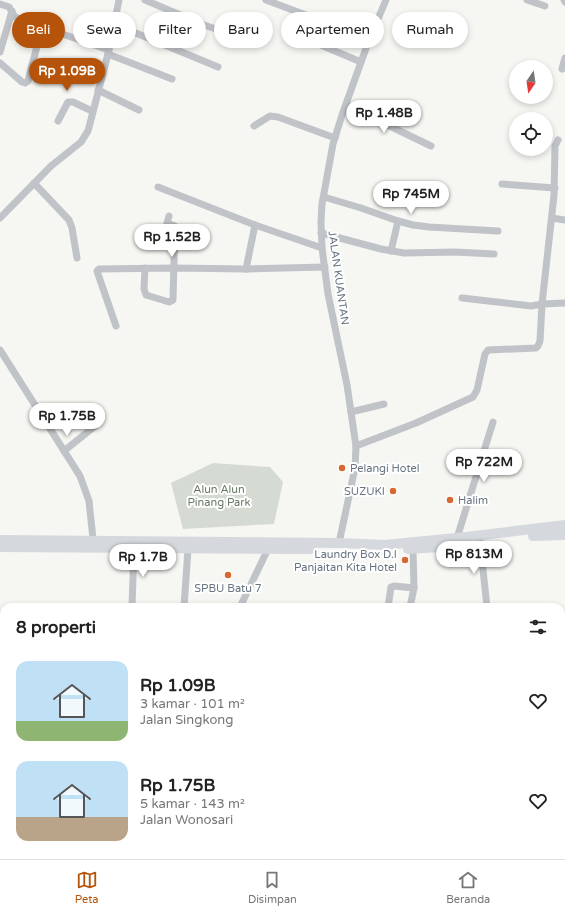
<!DOCTYPE html>
<html lang="id">
<meta charset="utf-8">
<style>
body{margin:0;font-family:"Varela Round",sans-serif;background:#f6f6f6;color:#222;height:100vh;display:flex;flex-direction:column;font-size:15px;white-space:nowrap}
*{box-sizing:border-box;margin:0}
p{font-size:13px;color:#767676}
.icon{flex:none;width:22px;height:22px;fill:none;stroke:currentColor;stroke-width:2;stroke-linecap:round;stroke-linejoin:round}
.map{position:relative;flex:1;overflow:hidden}
.panel{position:absolute;left:0px;top:603px;width:565px;height:256px;display:flex;flex-direction:column;background:#fff;border-radius:12px 12px 0 0;box-shadow:0 2px 6px #0003}
.panel>*{flex:none}
.top-card{position:absolute;left:12px;top:12px;width:541px;height:36px;display:flex;gap:8px}
.needle{width:26px;rotate:193deg}
.buttons{position:absolute;left:509px;top:60px;display:grid;gap:8px}
.buttons a{display:grid;place-items:center;width:44px;height:44px;border-radius:50%;background:#fff;box-shadow:0 2px 6px #0003;font-size:20px}
.price{position:absolute;translate:-50% -34px;padding:0 9px;border-radius:14px;background:#fff;color:#222;font-size:13px;line-height:26px;filter:drop-shadow(0 1px 2px #0008)}
.price::after{content:'';position:absolute;left:50%;top:24px;width:12px;height:9px;margin-left:-6px;background:inherit;clip-path:polygon(0 0,100% 0,50% 100%)}
.price.active{background:#b45309;color:#fff}
ul{padding:0;list-style:none}
li{display:flex;align-items:center;gap:12px;height:100px;padding:0 16px}
li span{display:grid;place-items:center;flex:none;width:112px;height:80px;border-radius:12px;color:#555}
li>.icon{margin-inline-start:auto}
span .icon{width:48px;height:48px;fill:#fffc;stroke-width:1}
li b{font-size:17px}
h2{display:flex;justify-content:space-between;align-items:center;height:48px;padding:0 16px;font-size:17px}
.pill{padding:0 14px;border-radius:18px;background:#fff;box-shadow:0 2px 6px #0003;font-size:14px;line-height:36px}
.pill.active{background:#b45309;color:#fff}
.dock{display:flex;justify-content:space-around;align-items:center;height:56px;border-top:1px solid #e0e0e0;background:#fff;font-size:11px;color:#767676}
.dock a{display:grid;justify-items:center;gap:2px}
.dock .active{color:#b45309}
.map>svg:first-child{display:block}
.green{fill:#d5dbd3}
.lines{fill:none;stroke-linecap:round;stroke-linejoin:round}
.minor{stroke:#c0c3c7;stroke-width:7}
.major{stroke:#d5d8dc;stroke-width:9}
.highway{stroke:#d5d8dc;stroke-width:10}
.poi-dot{fill:#d86831;stroke:#fff;stroke-width:1.5}
.labels{text-anchor:middle;stroke-width:4;stroke-linejoin:round;paint-order:stroke}
.street-label{font-size:11px;fill:#677482;stroke:#fff}
.poi-label{font-size:11px;fill:#677482;stroke:#fff;text-anchor:start}
.park-label{font-size:11px;fill:#687a65;stroke:#fff}
</style>
<div class="map">
<svg width="565" height="859" viewBox="0 0 565 859">
<rect width="100%" height="100%" fill="#f6f6f3"/>
<!-- green -->
<polygon class="green" points="213,463 270,467 283,482 274,524 183,529 171,483"/>
<g class="lines">
<!-- minor -->
<g class="minor">
<polyline points="145,0 204,25 234,35"/>
<polyline points="266,0 327,23 369,40"/>
<polyline points="527,0 545,6"/>
<polyline points="564,0 565,2"/>
<polyline points="0,4 9,7 15,17 42,27"/>
<polyline points="114,24 218,67"/>
<polyline points="297,35 361,62"/>
<polyline points="0,52 12,11"/>
<polyline points="108,54 172,79"/>
<polyline points="0,63 22,82 25,83 28,81 42,27 109,50"/>
<polyline points="562,69 565,58"/>
<polyline points="98,90 139,110"/>
<polyline points="346,105 431,146"/>
<polyline points="58,121 68,102 73,102 92,111"/>
<polyline points="254,126 270,116 278,117 335,138"/>
<polyline points="34,183 69,220 72,228 77,258"/>
<polyline points="502,184 555,188"/>
<polyline points="158,187 255,225 322,248"/>
<polyline points="324,197 361,208 398,221 413,225 429,227 498,231"/>
<polyline points="0,218 51,166 81,142 88,131 108,54 119,0"/>
<polyline points="552,218 565,220"/>
<polyline points="321,233 381,249 404,253 455,252 494,254"/>
<polyline points="391,251 398,221"/>
<polyline points="145,268 144,289 146,295 169,302 173,300 175,226 167,223 169,216"/>
<polyline points="246,269 255,225"/>
<polyline points="462,298 531,306 542,304 565,303"/>
<polyline points="116,326 98,274 97,271 99,269 174,268 246,269 325,267"/>
<polyline points="0,350 80,476 89,501 93,539"/>
<polyline points="351,412 384,404"/>
<polyline points="356,446 416,423 473,397 477,390 485,354 488,350 536,348 538,346 540,341 542,304 554,195 555,146 558,140"/>
<polyline points="64,451 95,426"/>
<polyline points="457,538 493,422"/>
<polyline points="480,542 487,607"/>
<polyline points="339,543 355,468 356,446 347,385 328,294 322,248 321,222 322,204 333,144 342,115 369,40 386,0"/>
<polyline points="132,607 134,548"/>
<polyline points="184,607 188,549"/>
<polyline points="240,607 268,549"/>
<polyline points="388,607 391,587 394,586 414,588"/>
<polyline points="410,607 414,588 413,549"/>
<polyline points="0,673 4,675"/>
<polyline points="561,704 565,706"/>
<polyline points="561,718 565,720"/>
<polyline points="0,777 4,780"/>
<polyline points="435,855 446,859"/>
<polyline points="237,859 243,855"/>
<polyline points="332,859 337,855"/>
</g>
<!-- major -->
<g class="major">
<polyline points="561,636 565,625"/>
<polyline points="259,855 260,859"/>
<polyline points="80,859 84,855"/>
<polyline points="483,859 484,855"/>
</g>
<!-- highway -->
<g class="highway">
<polyline points="533,536 565,535"/>
<polyline points="0,540 339,543 385,545 466,537 565,525"/>
<polyline points="0,547 310,549"/>
<polyline points="408,549 440,547"/>
</g>
</g>
<!-- markers -->
<g class="poi-dot">
<circle cx="342" cy="468" r="4"/>
<circle cx="393" cy="491" r="4"/>
<circle cx="450" cy="500" r="4"/>
<circle cx="405" cy="560" r="4"/>
<circle cx="228" cy="575" r="4"/>
</g>
<g class="labels">
<!-- street labels -->
<g class="street-label">
<text transform="translate(339 278) rotate(82)" y="4">JALAN KUANTAN</text>
</g>
<!-- poi labels -->
<g class="poi-label">
<text x="350" y="472">Pelangi Hotel</text>
<text x="385" y="495" text-anchor="end">SUZUKI</text>
<text x="458" y="504">Halim</text>
<text x="397" y="558" text-anchor="end">Laundry Box D.I<tspan x="397" dy="13">Panjaitan Kita Hotel</tspan></text>
<text x="228" y="592" text-anchor="middle">SPBU Batu 7</text>
</g>
<!-- park labels -->
<g class="park-label">
<text x="219" y="493">Alun Alun<tspan x="219" dy="13">Pinang Park</tspan></text>
</g>
</g>
</svg>
<div class="buttons">
<a><svg class="needle" viewBox="-14 -14 28 28"><path d="M0-13l5 13h-10z" fill="#e53935"/><path d="M0 13l5-13h-10z" fill="#767676"/></svg></a>
<a><svg class="icon" aria-label="locate" viewBox="0 0 24 24"><circle cx="12" cy="12" r="6"/><path d="M12 2v4M12 18v4M2 12h4M18 12h4"/></svg></a>
</div>
<b class="price active" style="left:67px;top:92px">Rp 1.09B</b>
<b class="price" style="left:384px;top:134px">Rp 1.48B</b>
<b class="price" style="left:411px;top:215px">Rp 745M</b>
<b class="price" style="left:172px;top:258px">Rp 1.52B</b>
<b class="price" style="left:67px;top:437px">Rp 1.75B</b>
<b class="price" style="left:484px;top:483px">Rp 722M</b>
<b class="price" style="left:474px;top:575px">Rp 813M</b>
<b class="price" style="left:143px;top:578px">Rp 1.7B</b>
<div class="top-card">
<a class="pill active">Beli</a>
<a class="pill">Sewa</a>
<a class="pill">Filter</a>
<a class="pill">Baru</a>
<a class="pill">Apartemen</a>
<a class="pill">Rumah</a>
</div>
<section class="panel">
<h2>8 properti<svg class="icon" aria-label="filters" viewBox="0 0 24 24"><path d="M4 7h16M4 17h16"/><circle cx="9" cy="7" r="2"/><circle cx="15" cy="17" r="2"/></svg></h2>
<ul>
<li><span style="background:linear-gradient(#bfe0f5 75%,#8fb573 0)"><svg class="icon" aria-label="home" viewBox="0 0 24 24"><path d="M3 11l9-7 9 7M6 9v11h12V9"/></svg></span><div><b>Rp 1.09B</b><p>3 kamar · 101 m²</p><p>Jalan Singkong</p></div><svg class="icon" aria-label="heart" viewBox="0 0 24 24"><path d="M12 20l-8-8c-3-5 5-10 8-4 3-6 11-1 8 4z"/></svg></li>
<li><span style="background:linear-gradient(#bfe0f5 70%,#b9a48a 0)"><svg class="icon" aria-label="home" viewBox="0 0 24 24"><path d="M3 11l9-7 9 7M6 9v11h12V9"/></svg></span><div><b>Rp 1.75B</b><p>5 kamar · 143 m²</p><p>Jalan Wonosari</p></div><svg class="icon" aria-label="heart" viewBox="0 0 24 24"><path d="M12 20l-8-8c-3-5 5-10 8-4 3-6 11-1 8 4z"/></svg></li>
</ul>
</section>
</div>
<nav class="dock">
<a class="active"><svg class="icon" aria-label="map" viewBox="0 0 24 24"><path d="M3 6l6-2 6 2 6-2v14l-6 2-6-2-6 2zM9 4v14M15 6v14"/></svg>Peta</a>
<a><svg class="icon" aria-label="saved" viewBox="0 0 24 24"><path d="M7 4h10v16l-5-4-5 4z"/></svg>Disimpan</a>
<a><svg class="icon" aria-label="home" viewBox="0 0 24 24"><path d="M3 11l9-7 9 7M6 9v11h12V9"/></svg>Beranda</a>
</nav>
